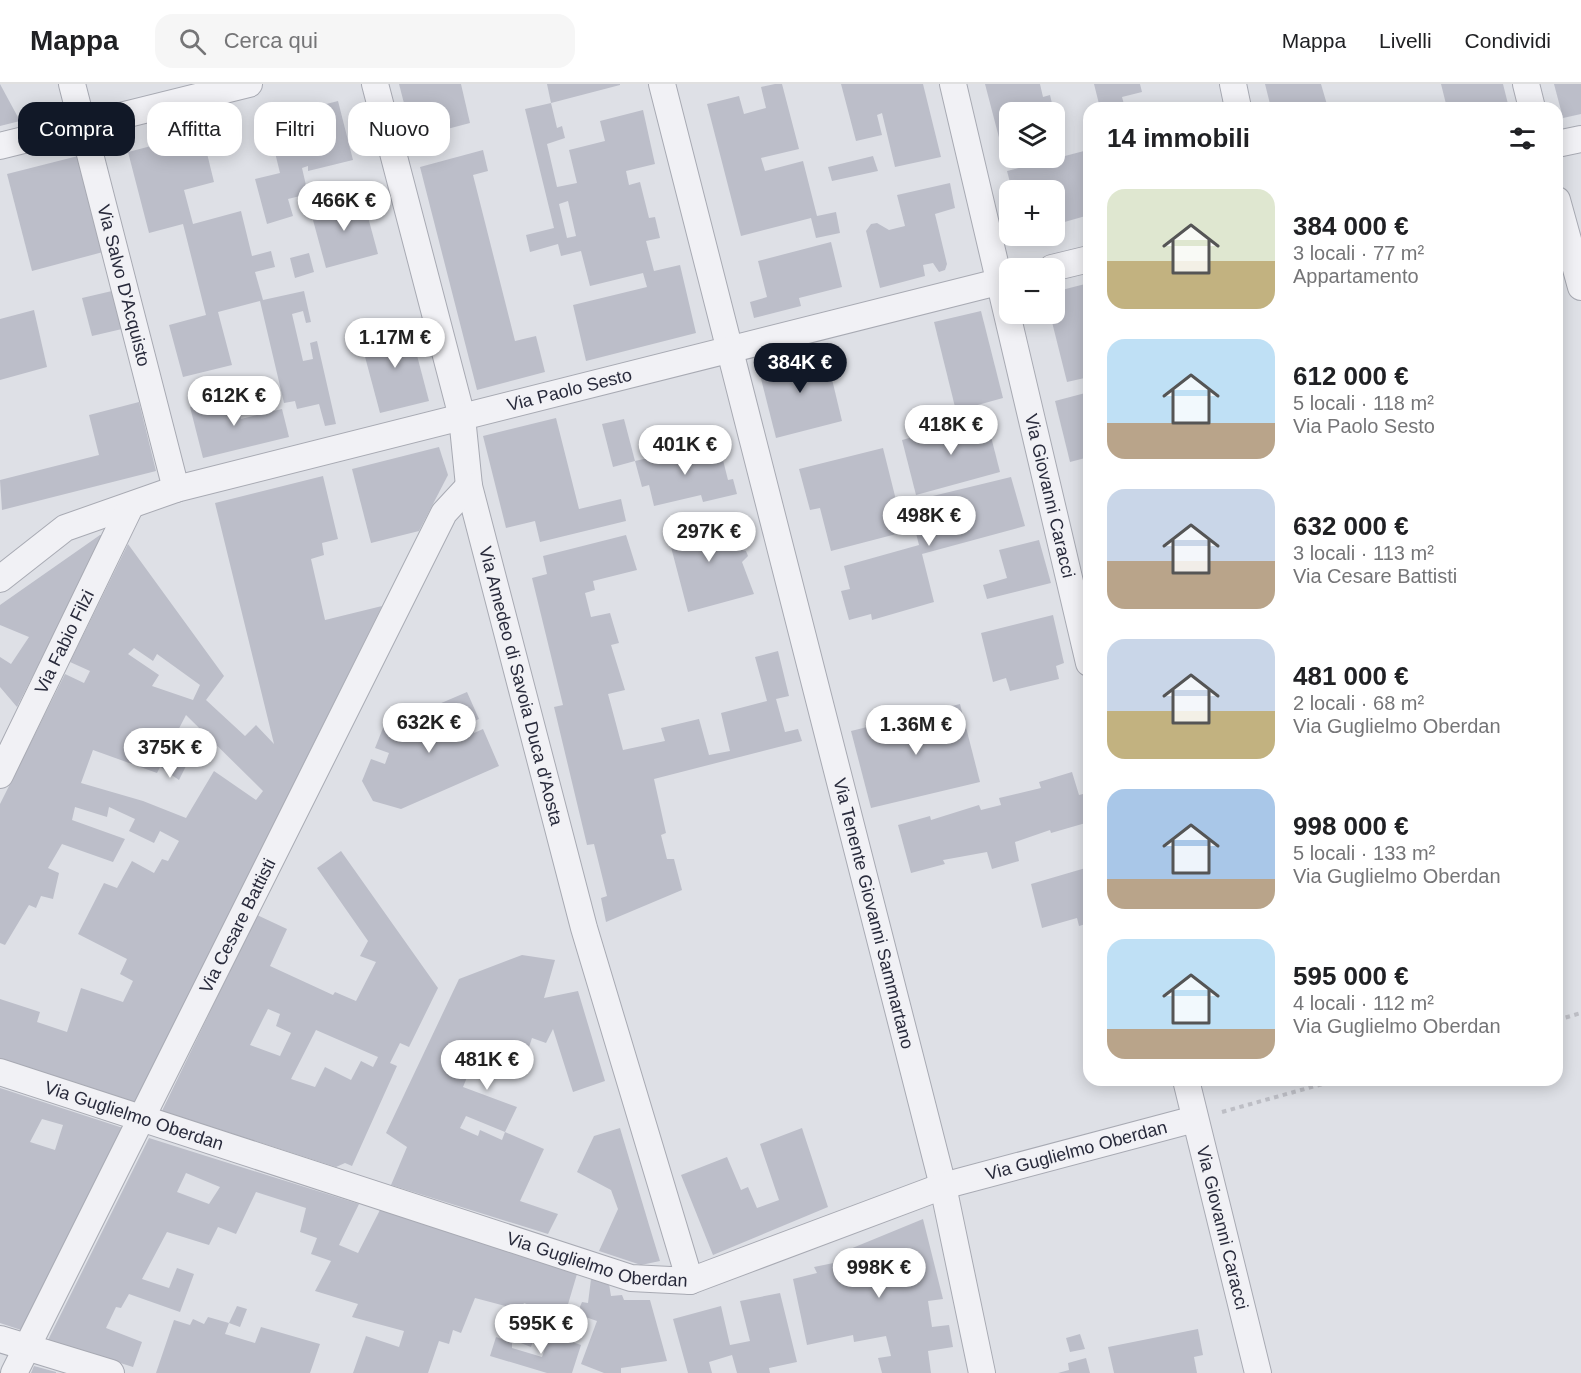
<!DOCTYPE html>
<html lang="it">
<meta charset="utf-8">
<style>
body{margin:0;font-family:Arial,sans-serif;background:#f6f6f6;color:#202124;height:100vh;display:flex;flex-direction:column;font-size:22px;white-space:nowrap}
*{box-sizing:border-box;margin:0}
p{font-size:20px;color:#757577}
.icon{flex:none;width:33px;height:33px;fill:none;stroke:currentColor;stroke-width:2;stroke-linecap:round;stroke-linejoin:round}
.map{position:relative;flex:1;overflow:hidden}
.drawer{position:absolute;left:1083px;top:18px;width:480px;height:984px;display:flex;flex-direction:column;background:#fff;border-radius:18px;box-shadow:0 3px 15px #0003}
.drawer>*{flex:none}
.top-card{position:absolute;left:18px;top:18px;width:570px;height:54px;display:flex;gap:12px}
.tools{position:absolute;left:999px;top:18px;display:grid;gap:12px}
.tools a{display:grid;place-items:center;width:66px;height:66px;border-radius:12px;background:#fff;box-shadow:0 3px 15px #0003;font-size:30px}
.price{position:absolute;translate:-50% -51px;padding:0 14px;border-radius:21px;background:#fff;color:#222;font-size:20px;line-height:39px;filter:drop-shadow(0 2px 3px #0008)}
.price::after{content:'';position:absolute;left:50%;top:36px;width:18px;height:14px;margin-left:-9px;background:inherit;clip-path:polygon(0 0,100% 0,50% 100%)}
.price.active{background:#111827;color:#fff}
ul{padding:0;list-style:none}
li{display:flex;align-items:center;gap:18px;height:150px;padding:0 24px}
li span{display:grid;place-items:center;flex:none;width:168px;height:120px;border-radius:18px;color:#555}
li>.icon{margin-inline-start:auto}
span .icon{width:72px;height:72px;fill:#fffc;stroke-width:1}
li b{font-size:26px}
h2{display:flex;justify-content:space-between;align-items:center;height:72px;padding:0 24px;font-size:26px}
.pill{padding:0 21px;border-radius:18px;background:#fff;box-shadow:0 3px 15px #0003;font-size:21px;line-height:54px}
.pill.active{background:#111827;color:#fff}
header{display:flex;align-items:center;gap:36px;box-sizing:border-box;height:84px;padding:0 30px;background:#fff;border-bottom:2px solid #e0e0e0}
header strong{font-size:28px}
nav{display:flex;gap:33px;margin-inline-start:auto;font-size:21px}
.search{width:420px;height:54px;background:#f6f6f6;display:flex;align-items:center;gap:15px;box-sizing:border-box;padding:0 21px;border-radius:18px;color:#757577;font-size:22px}
.map>svg:first-child{display:block}
.building{fill:#bcbec9;fill-rule:evenodd}
.lines{fill:none;stroke-linecap:round;stroke-linejoin:round}
.minor-casing{stroke:#a8aab3;stroke-width:28}
.path{stroke:#bdbec5;stroke-width:4;stroke-dasharray:4.5 4.5;stroke-linecap:butt}
.minor{stroke:#f1f1f5;stroke-width:26}
.labels{text-anchor:middle;stroke-width:4.5;stroke-linejoin:round;paint-order:stroke}
.street-label{font-size:18px;fill:#292b3c;stroke:#edeff4}
</style>
<header>
<strong>Mappa</strong>
<div class="search"><svg class="icon" aria-label="search" viewBox="0 0 24 24"><circle cx="10" cy="10" r="6"/><path d="M15 15l6 6"/></svg>Cerca qui</div>
<nav><a>Mappa</a><a>Livelli</a><a>Condividi</a></nav>
</header>
<div class="map">
<svg width="1581" height="1289" viewBox="0 0 1581 1289">
<rect width="100%" height="100%" fill="#dee0e6"/>
<!-- building -->
<g class="building">
<polygon points="0,0 20,37 0,42"/>
<polygon points="399,0 461,0 470,39 413,54"/>
<polygon points="547,0 620,0 620,1 551,19"/>
<polygon points="775,0 782,0 799,65 761,74 765,87 803,77 817,132 836,128 840,149 816,154 811,134 741,152 707,20 739,12 744,30 766,24 761,3"/>
<polygon points="841,0 923,0 941,73 895,83 882,29 877,31 882,51 856,57"/>
<polygon points="985,0 1040,0 1043,13 1050,11 1054,28 1010,28 1010,63 1002,65"/>
<polygon points="1094,0 1140,0 1142,8 1122,13 1125,24 1100,24"/>
<polygon points="1265,0 1321,0 1328,24 1271,24"/>
<polygon points="1441,0 1503,0 1509,24 1447,24"/>
<polygon points="1554,0 1581,0 1581,30 1563,34"/>
<polygon points="338,17 353,76 308,87 308,82 302,84 308,110 288,115 293,132 267,140 255,95 280,89 268,40 292,34 291,29"/>
<path d="M 551,19 L 557,44 L 562,42 L 565,54 L 547,60 L 557,103 L 577,99 L 569,66 L 605,57 L 600,37 L 643,26 L 655,80 L 626,87 L 629,101 L 640,98 L 649,134 L 655,133 L 660,154 L 646,157 L 654,187 L 680,181 L 696,249 L 586,277 L 573,221 L 647,203 L 643,189 L 590,202 L 581,167 L 561,172 L 558,160 L 530,168 L 526,151 L 554,144 L 525,25 ZM 568,117 L 576,152 L 567,154 L 559,120 Z"/>
<polygon points="202,49 214,98 184,106 193,140 241,127 252,172 271,167 275,183 255,188 263,216 304,207 311,238 306,239 303,227 292,230 303,277 313,275 310,259 317,257 336,340 325,342 319,320 297,325 295,317 284,319 260,217 218,228 232,281 183,293 169,241 206,231 183,140 149,149 128,68"/>
<polygon points="483,66 488,87 473,91 515,257 536,252 545,288 477,306 420,83"/>
<polygon points="1084,67 1089,85 1089,131 1054,141 1054,106 1012,106 1007,87"/>
<polygon points="78,72 103,168 32,187 7,90"/>
<polygon points="873,72 878,87 832,97 828,83"/>
<polygon points="950,99 955,124 935,130 947,180 945,186 939,188 933,179 923,181 925,192 880,204 866,147 871,140 877,139 889,146 905,142 897,111"/>
<polygon points="362,111 378,170 326,184 310,125"/>
<polygon points="831,158 842,203 799,214 801,222 754,234 750,218 767,213 758,177"/>
<polygon points="309,169 314,188 295,194 290,174"/>
<polygon points="1089,199 1089,293 1067,298 1050,230 1054,230 1054,208"/>
<polygon points="112,207 122,245 92,252 82,214"/>
<polygon points="34,226 47,283 0,296 0,235"/>
<polygon points="981,227 1003,314 956,327 934,238"/>
<polygon points="409,241 429,317 380,329 360,254"/>
<polygon points="825,266 842,337 776,354 758,283"/>
<polygon points="1089,308 1089,373 1070,378 1055,317"/>
<polygon points="236,312 241,335 282,325 289,353 203,374 190,323"/>
<polygon points="139,318 156,387 2,426 0,396 99,371 89,331"/>
<polygon points="986,333 1000,388 916,411 902,356"/>
<polygon points="556,334 579,425 621,415 626,437 540,458 535,437 506,444 483,352"/>
<polygon points="624,335 635,377 613,383 602,340"/>
<polygon points="705,361 708,376 722,372 728,396 733,395 737,410 703,418 701,411 654,422 649,401 642,403 635,377"/>
<polygon points="439,363 448,391 419,447 371,459 352,385"/>
<polygon points="883,364 904,448 831,467 820,424 810,426 799,385"/>
<path d="M 323,392 L 338,455 L 322,459 L 324,471 L 311,475 L 325,536 L 382,522 L 135,1019 L 0,975 L 0,915 L 40,928 L 37,938 L 67,948 L 81,904 L 123,918 L 133,897 L 120,890 L 127,875 L 78,850 L 104,799 L 117,804 L 132,777 L 154,789 L 162,775 L 168,777 L 179,757 L 160,747 L 154,759 L 129,747 L 135,735 L 109,723 L 107,733 L 75,723 L 72,736 L 125,755 L 113,778 L 62,760 L 48,784 L 59,789 L 53,815 L 41,812 L 36,824 L 29,821 L 5,861 L 0,859 L 0,720 L 65,590 L 84,599 L 90,587 L 70,578 L 128,460 L 224,592 L 206,616 L 245,652 L 256,641 L 274,660 L 215,419 ZM 134,564 L 153,577 L 157,570 L 200,601 L 193,616 L 152,602 L 159,591 L 128,570 ZM 186,631 L 263,707 L 256,716 L 214,687 L 186,734 L 143,717 L 81,699 L 93,666 L 157,689 L 160,683 L 179,696 L 191,672 L 173,656 Z"/>
<polygon points="1089,392 1089,413 1088,413 1083,394"/>
<polygon points="1011,393 1025,442 922,470 934,518 872,536 871,530 849,536 841,507 850,505 844,482 919,461 908,418"/>
<polygon points="731,428 737,449 733,452 737,465 746,467 748,472 742,478 754,510 688,528 666,444 693,438 695,444 714,440 712,433"/>
<polygon points="100,451 104,451 17,623 0,603 0,573 11,580 29,553 0,541 0,521"/>
<polygon points="626,451 637,486 593,497 595,506 585,509 591,533 610,529 619,559 611,561 625,606 608,610 623,666 665,657 661,644 699,635 709,671 730,667 721,629 767,617 755,573 778,567 789,612 776,615 785,648 798,645 802,657 654,695 666,749 661,751 667,775 674,775 682,806 606,838 601,814 607,812 594,760 587,761 554,623 563,621 532,494 547,490 543,472"/>
<polygon points="1039,456 1051,499 987,515 983,501 1007,494 999,466"/>
<polygon points="1053,531 1064,579 1056,582 1059,595 1010,607 1006,594 993,598 981,549"/>
<polygon points="467,608 479,635 470,639 474,649 483,645 499,682 401,725 373,717 362,697 371,675 385,680 389,669 375,664 383,644"/>
<polygon points="960,620 980,698 871,724 851,647"/>
<polygon points="1072,688 1079,711 1083,710 1089,738 1051,749 1050,746 1015,758 1019,777 992,785 987,768 943,776 945,780 911,789 898,741 930,732 931,736 979,721 981,726 1001,721 999,714 1041,704 1039,698"/>
<path d="M 341,767 L 438,904 L 409,963 L 400,959 L 390,979 L 397,982 L 352,1082 L 345,1079 L 336,1083 L 162,1027 L 257,831 L 287,845 L 270,882 L 333,911 L 335,908 L 356,917 L 376,878 L 360,872 L 368,857 L 317,784 ZM 268,925 L 280,930 L 276,942 L 291,949 L 280,972 L 250,961 ZM 316,946 L 378,973 L 373,983 L 361,977 L 351,996 L 325,983 L 315,1003 L 291,995 Z"/>
<polygon points="1089,783 1089,839 1079,842 1077,834 1042,844 1031,800"/>
<path d="M 522,871 L 555,876 L 544,914 L 578,907 L 605,997 L 573,1008 L 553,945 L 546,959 L 532,954 L 520,990 L 475,974 L 463,1003 L 517,1023 L 505,1048 L 544,1065 L 520,1117 L 558,1130 L 548,1150 L 391,1101 L 407,1063 L 386,1049 L 459,895 ZM 466,1032 L 505,1048 L 502,1056 L 480,1046 L 478,1052 L 460,1044 Z"/>
<path d="M 0,1004 L 123,1044 L 21,1246 L 0,1239 ZM 42,1035 L 63,1041 L 55,1066 L 30,1058 Z"/>
<polygon points="620,1044 649,1141 660,1177 641,1181 599,1167 618,1125 611,1106 577,1088 594,1052"/>
<polygon points="802,1044 828,1123 713,1171 681,1091 727,1073 741,1106 748,1103 757,1124 779,1116 760,1060"/>
<path d="M 149,1054 L 359,1120 L 339,1161 L 358,1169 L 380,1126 L 577,1190 L 566,1227 L 556,1242 L 533,1234 L 537,1224 L 524,1219 L 521,1226 L 475,1214 L 461,1249 L 453,1246 L 449,1260 L 439,1257 L 428,1289 L 353,1289 L 366,1252 L 399,1263 L 404,1247 L 352,1233 L 358,1220 L 315,1207 L 331,1177 L 311,1170 L 317,1154 L 300,1148 L 306,1124 L 256,1108 L 236,1150 L 218,1143 L 209,1161 L 167,1148 L 142,1195 L 169,1204 L 177,1184 L 194,1190 L 180,1228 L 129,1210 L 121,1224 L 116,1223 L 106,1244 L 142,1258 L 133,1283 L 48,1256 ZM 186,1089 L 220,1103 L 209,1120 L 177,1108 Z"/>
<polygon points="923,1135 943,1215 928,1217 932,1243 949,1241 953,1263 928,1267 931,1289 882,1289 878,1274 891,1272 886,1252 854,1258 853,1251 807,1261 793,1195 817,1189 814,1183 853,1175 850,1165"/>
<polygon points="591,1195 609,1200 611,1212 622,1211 624,1216 650,1216 667,1277 621,1284 621,1289 604,1289 581,1280 597,1237 577,1230 582,1218 588,1219"/>
<polygon points="780,1209 797,1278 769,1284 770,1289 737,1289 732,1271 709,1278 712,1289 688,1289 673,1235 721,1222 730,1261 750,1257 740,1217"/>
<polygon points="237,1222 247,1225 240,1243 229,1239 225,1250 255,1259 261,1243 320,1260 310,1289 156,1289 174,1236 190,1241 193,1235 204,1240 208,1233 229,1239"/>
<polygon points="520,1240 537,1245 531,1263 513,1256"/>
<polygon points="1198,1245 1203,1271 1194,1273 1197,1289 1114,1289 1108,1263"/>
<polygon points="550,1250 581,1261 572,1289 547,1289 490,1272 496,1253 512,1259 512,1264 542,1273"/>
<polygon points="1080,1250 1085,1265 1070,1268 1066,1254"/>
<polygon points="1086,1274 1090,1289 1058,1289 1069,1286 1068,1279"/>
<polygon points="34,1282 56,1288 56,1289 31,1289"/>
</g>
<g class="lines">
<defs>
<g id="minor">
<path id="s1" d="M 72,0 L 176,405"/>
<path id="s2" d="M 375,0 L 462,333 L 469,402 L 584,844 L 690,1197"/>
<path id="s3" d="M 662,0 L 943,1102 L 982,1289"/>
<path id="s4" d="M 953,0 L 1089,579"/>
<polyline points="1233,0 1238,24"/>
<polyline points="1526,0 1532,24"/>
<polyline points="1557,60 1581,55"/>
<polyline points="0,62 249,0"/>
<polyline points="1557,116 1581,203"/>
<polyline points="1052,184 1089,175"/>
<path id="s5" d="M 0,495 L 65,444 L 176,405 L 1010,195"/>
<path id="s6" d="M 0,691 L 130,423"/>
<path id="s7" d="M 0,988 L 631,1194 L 690,1197 L 943,1102 L 1195,1035"/>
<path id="s8" d="M 1186,996 L 1258,1289"/>
<polyline points="0,1255 111,1289"/>
<path id="s9" d="M 14,1289 L 444,429 L 469,402"/>
</g>
</defs>
<!-- minor casing -->
<use href="#minor" class="minor-casing"/>
<!-- path -->
<g class="path">
<polyline points="1557,936 1581,929"/>
<polyline points="1222,1028 1337,996"/>
</g>
<!-- minor -->
<use href="#minor" class="minor"/>
</g>
<g class="labels">
<!-- street labels -->
<g class="street-label">
<text dy="6" stroke="none"><textPath href="#s1" startOffset="208">Via Salvo D'Acquisto</textPath></text>
<text dy="6" stroke="none"><textPath href="#s5" startOffset="606">Via Paolo Sesto</textPath></text>
<text dy="6" stroke="none"><textPath href="#s4" startOffset="423">Via Giovanni Caracci</textPath></text>
<text dy="6" stroke="none"><textPath href="#s6" startOffset="148">Via Fabio Filzi</textPath></text>
<text dy="6" stroke="none"><textPath href="#s2" startOffset="620">Via Amedeo di Savoia Duca d'Aosta</textPath></text>
<text dy="6" stroke="none"><textPath href="#s3" startOffset="856">Via Tenente Giovanni Sammartano</textPath></text>
<text dy="6" stroke="none"><textPath href="#s9" startOffset="500">Via Cesare Battisti</textPath></text>
<text dy="6" stroke="none"><textPath href="#s7" startOffset="141">Via Guglielmo Oberdan</textPath></text>
<text dy="6" stroke="none"><textPath href="#s7" startOffset="1131">Via Guglielmo Oberdan</textPath></text>
<text dy="6" stroke="none"><textPath href="#s8" startOffset="152">Via Giovanni Caracci</textPath></text>
<text dy="6" stroke="none"><textPath href="#s7" startOffset="627">Via Guglielmo Oberdan</textPath></text>
</g>
</g>
</svg>
<div class="tools">
<a><svg class="icon" aria-label="layers" viewBox="0 0 24 24"><path d="M12 4l9 5-9 5-9-5zM3 14l9 5 9-5"/></svg></a>
<a>+</a>
<a>−</a>
</div>
<b class="price" style="left:344px;top:148px">466K €</b>
<b class="price" style="left:395px;top:285px">1.17M €</b>
<b class="price active" style="left:800px;top:310px">384K €</b>
<b class="price" style="left:234px;top:343px">612K €</b>
<b class="price" style="left:951px;top:372px">418K €</b>
<b class="price" style="left:685px;top:392px">401K €</b>
<b class="price" style="left:929px;top:463px">498K €</b>
<b class="price" style="left:709px;top:479px">297K €</b>
<b class="price" style="left:429px;top:670px">632K €</b>
<b class="price" style="left:916px;top:672px">1.36M €</b>
<b class="price" style="left:170px;top:695px">375K €</b>
<b class="price" style="left:487px;top:1007px">481K €</b>
<b class="price" style="left:879px;top:1215px">998K €</b>
<b class="price" style="left:541px;top:1271px">595K €</b>
<div class="top-card">
<a class="pill active">Compra</a>
<a class="pill">Affitta</a>
<a class="pill">Filtri</a>
<a class="pill">Nuovo</a>
</div>
<section class="drawer">
<h2>14 immobili<svg class="icon" aria-label="filters" viewBox="0 0 24 24"><path d="M4 7h16M4 17h16"/><circle cx="9" cy="7" r="2"/><circle cx="15" cy="17" r="2"/></svg></h2>
<ul>
<li><span style="background:linear-gradient(#dfe7d0 60%,#c2b280 0)"><svg class="icon" aria-label="home" viewBox="0 0 24 24"><path d="M3 11l9-7 9 7M6 9v11h12V9"/></svg></span><div><b>384 000 €</b><p>3 locali · 77 m²</p><p>Appartamento</p></div></li>
<li><span style="background:linear-gradient(#bfe0f5 70%,#b9a48a 0)"><svg class="icon" aria-label="home" viewBox="0 0 24 24"><path d="M3 11l9-7 9 7M6 9v11h12V9"/></svg></span><div><b>612 000 €</b><p>5 locali · 118 m²</p><p>Via Paolo Sesto</p></div></li>
<li><span style="background:linear-gradient(#c9d6e8 60%,#b9a48a 0)"><svg class="icon" aria-label="home" viewBox="0 0 24 24"><path d="M3 11l9-7 9 7M6 9v11h12V9"/></svg></span><div><b>632 000 €</b><p>3 locali · 113 m²</p><p>Via Cesare Battisti</p></div></li>
<li><span style="background:linear-gradient(#c9d6e8 60%,#c2b280 0)"><svg class="icon" aria-label="home" viewBox="0 0 24 24"><path d="M3 11l9-7 9 7M6 9v11h12V9"/></svg></span><div><b>481 000 €</b><p>2 locali · 68 m²</p><p>Via Guglielmo Oberdan</p></div></li>
<li><span style="background:linear-gradient(#a9c7e8 75%,#b9a48a 0)"><svg class="icon" aria-label="home" viewBox="0 0 24 24"><path d="M3 11l9-7 9 7M6 9v11h12V9"/></svg></span><div><b>998 000 €</b><p>5 locali · 133 m²</p><p>Via Guglielmo Oberdan</p></div></li>
<li><span style="background:linear-gradient(#bfe0f5 75%,#b9a48a 0)"><svg class="icon" aria-label="home" viewBox="0 0 24 24"><path d="M3 11l9-7 9 7M6 9v11h12V9"/></svg></span><div><b>595 000 €</b><p>4 locali · 112 m²</p><p>Via Guglielmo Oberdan</p></div></li>
</ul>
</section>
</div>
